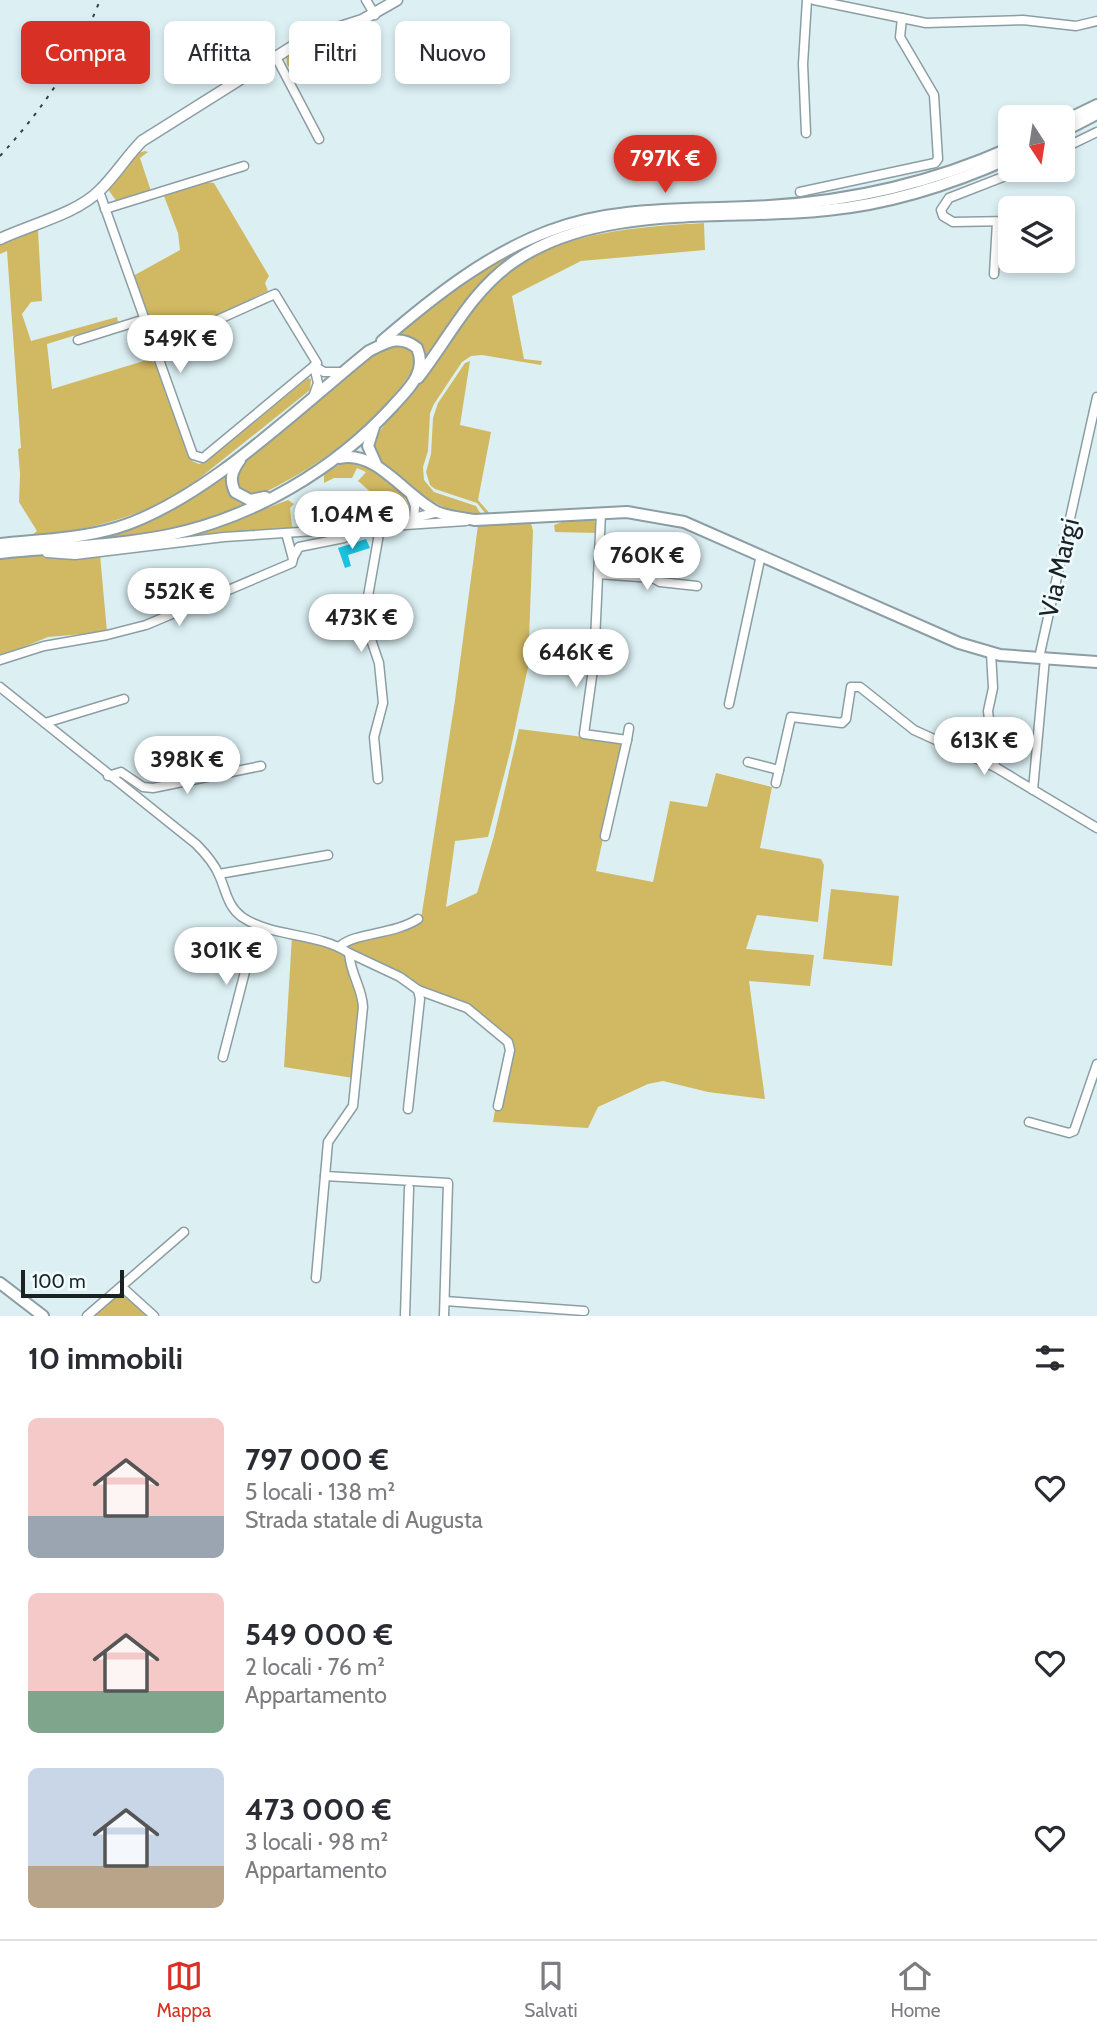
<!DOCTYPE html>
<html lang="it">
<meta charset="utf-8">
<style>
body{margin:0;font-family:Cabin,sans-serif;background:#f7f7f7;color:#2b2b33;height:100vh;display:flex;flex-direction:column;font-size:26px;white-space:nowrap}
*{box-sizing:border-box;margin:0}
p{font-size:23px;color:#7c7c81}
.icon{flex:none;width:38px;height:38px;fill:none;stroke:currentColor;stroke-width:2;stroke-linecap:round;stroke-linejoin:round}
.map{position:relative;height:1316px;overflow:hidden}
.drawer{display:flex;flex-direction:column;background:#fff;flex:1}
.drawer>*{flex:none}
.top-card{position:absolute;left:21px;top:21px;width:700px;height:63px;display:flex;gap:14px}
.needle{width:46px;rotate:168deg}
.controls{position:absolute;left:998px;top:105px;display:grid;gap:14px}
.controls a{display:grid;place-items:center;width:77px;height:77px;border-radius:10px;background:#fff;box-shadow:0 4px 10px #0003;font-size:35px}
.scale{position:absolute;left:21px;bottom:18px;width:103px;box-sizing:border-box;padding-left:7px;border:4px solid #192122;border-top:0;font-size:19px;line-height:24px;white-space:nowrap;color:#192122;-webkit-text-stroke:5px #f0fbfe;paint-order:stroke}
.price{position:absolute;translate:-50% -60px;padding:0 16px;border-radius:24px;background:#fff;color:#222;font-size:23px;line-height:46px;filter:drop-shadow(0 2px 4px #0008)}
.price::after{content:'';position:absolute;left:50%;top:42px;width:21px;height:16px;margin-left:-10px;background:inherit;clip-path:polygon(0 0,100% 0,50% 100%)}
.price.active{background:#d93025;color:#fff}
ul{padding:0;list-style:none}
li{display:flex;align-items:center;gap:21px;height:175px;padding:0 28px}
li span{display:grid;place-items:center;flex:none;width:196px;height:140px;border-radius:10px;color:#555}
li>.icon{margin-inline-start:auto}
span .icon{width:84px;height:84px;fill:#fffc;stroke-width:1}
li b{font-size:30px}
h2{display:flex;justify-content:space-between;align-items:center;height:84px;padding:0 28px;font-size:30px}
.pill{padding:0 24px;border-radius:10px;background:#fff;box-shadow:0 4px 10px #0003;font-size:24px;line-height:63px}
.pill.active{background:#d93025;color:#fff}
.menu{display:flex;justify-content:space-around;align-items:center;height:98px;border-top:2px solid #e1e1e2;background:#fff;font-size:19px;color:#7c7c81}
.menu a{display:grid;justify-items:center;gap:4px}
.menu .active{color:#d93025}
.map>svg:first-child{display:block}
.green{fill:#d1b963}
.building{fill:#1cc2df}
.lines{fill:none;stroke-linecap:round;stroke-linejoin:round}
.minor-casing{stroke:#8c9ea3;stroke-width:11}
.tertiary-casing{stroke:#8c9ea3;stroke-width:13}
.secondary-casing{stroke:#8c9ea3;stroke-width:14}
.minor{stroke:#fff;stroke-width:8}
.tertiary{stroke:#fff;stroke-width:10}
.secondary{stroke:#fff;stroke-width:10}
.rail{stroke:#374042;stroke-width:2;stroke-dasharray:3.5 7;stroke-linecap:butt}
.labels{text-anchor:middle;stroke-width:5;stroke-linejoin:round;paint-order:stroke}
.street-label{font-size:26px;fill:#192122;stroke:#f0fbfe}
</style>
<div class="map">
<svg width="1097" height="1316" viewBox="0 0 1097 1316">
<rect width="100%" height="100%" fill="#dcf0f4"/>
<!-- green -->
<g class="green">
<path d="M 358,27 L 367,31 L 364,32 L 364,49 L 350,49 L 297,76 L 287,65 L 286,55 C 307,39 332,33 358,27 Z"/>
<polygon points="145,151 148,152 140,158 151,191 117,202 107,188 137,153"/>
<polygon points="207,182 214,183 269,276 265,283 268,291 170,337 155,338 133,276 180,250 178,233 164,196"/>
<path d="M 704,223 L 705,250 L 581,261 L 512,296 L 524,359 L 542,361 L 541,365 L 482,355 L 471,356 L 462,362 L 434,404 L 430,413 L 428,451 L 423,467 L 424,480 L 434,492 L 476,506 L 482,516 C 437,513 410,488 378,459 L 373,450 L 374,439 C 392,413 416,390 434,364 C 449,344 461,322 476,303 C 534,233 620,228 704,223 Z"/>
<polygon points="581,225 524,251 426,360 414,340 396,334 396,331 486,266 538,240"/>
<path d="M 35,229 L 38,231 L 42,301 L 31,302 L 22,314 L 31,341 L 117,317 L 118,322 L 47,344 L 52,389 L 150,359 L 154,355 L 152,361 L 158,366 L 192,461 L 199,464 L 206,461 L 308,378 L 311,379 L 310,390 L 181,493 C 133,519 85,531 31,536 L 37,531 L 19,502 L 20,474 L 18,449 L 21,448 L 7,251 L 0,254 L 0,243 Z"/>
<path d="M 393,343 L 412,349 C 414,353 416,356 416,360 C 416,370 405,380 400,388 C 362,436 313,469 258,496 L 253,497 L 235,487 L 236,469 L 246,458 L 384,347 Z"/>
<polygon points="470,361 460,425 491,432 478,500 492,516 486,514 477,503 435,489 430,485 426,472 431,454 433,418 438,403 465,363"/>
<path d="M 348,459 C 354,461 363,463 369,466 C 383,474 415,499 409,516 L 400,522 L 387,523 L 391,513 L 400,506 L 391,498 L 386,501 L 388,507 L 358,481 L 366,472 L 357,468 L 352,478 L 334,478 L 324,483 L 324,474 Z"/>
<polygon points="226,473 230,493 246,504 245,507 165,532 104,538 159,515"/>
<polygon points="288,500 294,504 290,508 292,526 297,529 137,544 217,527"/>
<polygon points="594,518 597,533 555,532 554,525 568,520"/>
<polygon points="531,523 533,531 528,667 510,752 488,837 455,841 446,907 477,893 494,836 519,729 624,742 596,871 653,882 670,801 707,807 716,773 772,787 760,848 821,859 824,865 818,922 757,915 746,949 814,955 810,986 749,981 765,1099 708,1092 663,1081 648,1084 598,1107 588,1128 493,1122 495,1110 500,1108 514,1052 511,1041 470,1007 417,985 344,946 349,941 385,936 421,919 455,700 478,525"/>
<polygon points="39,554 64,557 100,555 107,632 48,637 0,657 0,556"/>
<polygon points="831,889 899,896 892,966 823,959"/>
<polygon points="292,936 344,952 361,1006 353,1078 284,1067"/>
<polygon points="119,1293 124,1294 147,1316 90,1316"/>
</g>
<!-- building -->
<polygon class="building" points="366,539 370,548 348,555 351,566 345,568 338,548"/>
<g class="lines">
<defs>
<g id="minor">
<polyline points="366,0 375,15"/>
<polyline points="814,0 926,23 1023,20 1076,26 1097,21"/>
<polyline points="276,57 319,139"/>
<polyline points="806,133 803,64 807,0"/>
<polyline points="1062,149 1097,132"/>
<polyline points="99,191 193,455 203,458 314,366"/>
<polyline points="800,192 935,163 938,159 934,95 900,37 902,18"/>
<polyline points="105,209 244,166"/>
<polyline points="1010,221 953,222 943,216 941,210 949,198 1021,170"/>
<polyline points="994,274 997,222"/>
<polyline points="78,340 145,319"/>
<polyline points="155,348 275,294 317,363 314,366 318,383 313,397"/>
<polyline points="314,366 324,372 341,372"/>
<polyline points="601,513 594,662 584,734 627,740 605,836"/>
<polyline points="414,518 438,512"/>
<polyline points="403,525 414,518 415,506 411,496"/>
<polyline points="47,553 75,555 224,537 466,521"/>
<polyline points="294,556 299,547 344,538 359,530"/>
<polyline points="598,574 653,578 660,582 697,586"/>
<polyline points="991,653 993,688 988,711 995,767 1097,828"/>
<polyline points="1039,658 1097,397"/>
<polyline points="0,660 44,646 107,635 146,625 292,563 293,559 286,533"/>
<path d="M 0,687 L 196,844 C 205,853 214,863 219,875 C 226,890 227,906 242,917 C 273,938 317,932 349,953 C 351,976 362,987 363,1007 L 353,1106 L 328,1142 L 325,1176 L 448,1183 L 444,1316"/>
<polyline points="729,704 761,555"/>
<polyline points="45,723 124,699"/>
<polyline points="627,740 629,728"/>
<polyline points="748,762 779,770"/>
<polyline points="108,776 121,772 143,787 153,788 261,766"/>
<polyline points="378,779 374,737 383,703 379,663 364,619 380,528"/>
<polyline points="776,783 791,717 842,723 846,719 851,687 860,687 914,730 995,767"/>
<polyline points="1033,790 1045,658"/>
<polyline points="219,874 328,855"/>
<path d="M 340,946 C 357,932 393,935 418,919"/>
<polyline points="349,953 400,977 418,990 420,999 408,1109"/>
<polyline points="418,990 467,1008 508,1042 510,1050 498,1106"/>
<polyline points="223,1057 257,925"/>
<polyline points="1029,1122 1069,1133 1074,1131 1097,1064"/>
<polyline points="316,1278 325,1176"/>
<polyline points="122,1287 154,1316"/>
<polyline points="445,1301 584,1311"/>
<polyline points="87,1316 184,1232"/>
<polyline points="405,1316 409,1188"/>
</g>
<path id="tertiary" d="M 0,239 C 29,225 76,214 99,191 C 115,176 126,157 142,141 L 306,38 L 362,20 L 397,0"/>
<g id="secondary">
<polyline points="1062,122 1097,105"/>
<polyline points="1062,132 1097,114"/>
<path d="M 382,341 C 432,298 487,254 549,231 C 619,204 696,211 769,206 C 854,201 932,183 1010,148"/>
<path d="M 418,378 C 449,338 470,293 512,263 C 598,202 726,221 827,210 C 891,204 952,184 1010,158"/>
<polyline points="374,427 368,446 376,464"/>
<path d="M 340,458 C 376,449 406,497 437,512 C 449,517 462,518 475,520 L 627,512 L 684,522 L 959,643 L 1000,655 L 1097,662"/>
<path d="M 240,460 C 232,471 229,479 235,492 L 250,500 L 265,497"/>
<path d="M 0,544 C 39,540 78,539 116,528 C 203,502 298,408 369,351 C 387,342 400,334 417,348 C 428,373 407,390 392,407 C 334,470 254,517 169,535 C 114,546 56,547 0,553"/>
<polyline points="0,1283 43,1316"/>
</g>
</defs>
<!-- minor casing -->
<use href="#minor" class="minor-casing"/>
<!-- tertiary casing -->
<use href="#tertiary" class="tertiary-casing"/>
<!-- secondary casing -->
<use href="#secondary" class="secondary-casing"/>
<!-- minor -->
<use href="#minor" class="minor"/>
<!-- tertiary -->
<use href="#tertiary" class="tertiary"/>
<!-- secondary -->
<use href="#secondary" class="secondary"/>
<!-- rail -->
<path class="rail" d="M 0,156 C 43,109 77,59 100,0"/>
</g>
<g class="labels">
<!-- street labels -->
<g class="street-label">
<text transform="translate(1059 568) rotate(-77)" y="9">Via Margi</text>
</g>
</g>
</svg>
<div class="controls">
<a><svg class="needle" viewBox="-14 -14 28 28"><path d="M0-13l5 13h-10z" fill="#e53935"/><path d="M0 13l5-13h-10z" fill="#7c7c81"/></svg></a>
<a><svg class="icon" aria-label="layers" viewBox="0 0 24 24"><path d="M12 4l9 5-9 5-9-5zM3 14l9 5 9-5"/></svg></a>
</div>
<div class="scale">100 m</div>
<b class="price active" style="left:665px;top:195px">797K €</b>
<b class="price" style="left:180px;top:375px">549K €</b>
<b class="price" style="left:352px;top:551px">1.04M €</b>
<b class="price" style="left:647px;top:592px">760K €</b>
<b class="price" style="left:179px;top:628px">552K €</b>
<b class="price" style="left:361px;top:654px">473K €</b>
<b class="price" style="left:576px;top:689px">646K €</b>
<b class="price" style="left:984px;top:777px">613K €</b>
<b class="price" style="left:187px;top:796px">398K €</b>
<b class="price" style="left:226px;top:987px">301K €</b>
<div class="top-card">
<a class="pill active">Compra</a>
<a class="pill">Affitta</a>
<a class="pill">Filtri</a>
<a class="pill">Nuovo</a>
</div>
</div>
<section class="drawer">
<h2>10 immobili<svg class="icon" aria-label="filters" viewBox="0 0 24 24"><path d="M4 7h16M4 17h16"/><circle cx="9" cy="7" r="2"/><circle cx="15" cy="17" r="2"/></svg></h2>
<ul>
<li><span style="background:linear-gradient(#f6c9c9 70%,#9aa5b1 0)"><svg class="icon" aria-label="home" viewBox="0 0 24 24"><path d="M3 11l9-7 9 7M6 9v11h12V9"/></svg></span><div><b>797 000 €</b><p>5 locali · 138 m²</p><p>Strada statale di Augusta</p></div><svg class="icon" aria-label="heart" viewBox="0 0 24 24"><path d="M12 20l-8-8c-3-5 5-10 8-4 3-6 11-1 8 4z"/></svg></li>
<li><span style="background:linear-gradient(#f6c9c9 70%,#7fa58c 0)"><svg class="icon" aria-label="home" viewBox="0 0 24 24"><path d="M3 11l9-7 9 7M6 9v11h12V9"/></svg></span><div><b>549 000 €</b><p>2 locali · 76 m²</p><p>Appartamento</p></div><svg class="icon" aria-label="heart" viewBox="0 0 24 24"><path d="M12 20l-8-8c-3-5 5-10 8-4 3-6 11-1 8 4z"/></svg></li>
<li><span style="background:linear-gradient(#c9d6e8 70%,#b9a48a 0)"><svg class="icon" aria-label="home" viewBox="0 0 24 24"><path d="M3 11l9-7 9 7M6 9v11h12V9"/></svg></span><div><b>473 000 €</b><p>3 locali · 98 m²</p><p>Appartamento</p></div><svg class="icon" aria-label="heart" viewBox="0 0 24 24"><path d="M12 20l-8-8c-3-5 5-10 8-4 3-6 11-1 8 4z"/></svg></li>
</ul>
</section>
<nav class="menu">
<a class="active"><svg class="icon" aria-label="map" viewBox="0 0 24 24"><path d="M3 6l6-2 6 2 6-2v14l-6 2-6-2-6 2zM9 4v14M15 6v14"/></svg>Mappa</a>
<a><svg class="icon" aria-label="saved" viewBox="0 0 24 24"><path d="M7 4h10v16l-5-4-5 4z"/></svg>Salvati</a>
<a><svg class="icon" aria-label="home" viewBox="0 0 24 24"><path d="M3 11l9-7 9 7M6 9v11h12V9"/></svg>Home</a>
</nav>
